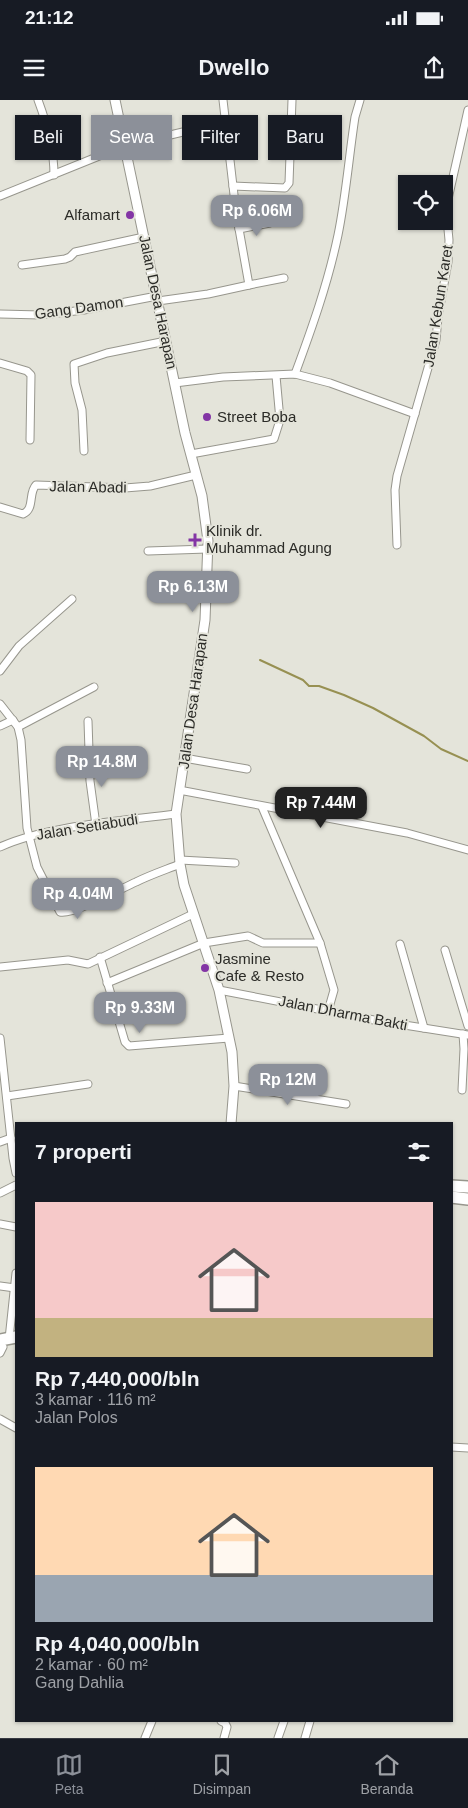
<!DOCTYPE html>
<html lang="id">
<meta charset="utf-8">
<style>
body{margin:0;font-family:Arial,sans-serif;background:#242831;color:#f1f3f6;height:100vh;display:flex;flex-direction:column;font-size:19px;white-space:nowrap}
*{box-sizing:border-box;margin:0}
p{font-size:16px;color:#9ea1a6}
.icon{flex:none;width:28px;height:28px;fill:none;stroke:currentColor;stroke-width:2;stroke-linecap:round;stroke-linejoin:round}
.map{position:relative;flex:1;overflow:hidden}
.drawer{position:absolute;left:15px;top:1022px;width:438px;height:600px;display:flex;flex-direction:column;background:#171b24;border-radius:0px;box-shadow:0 1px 4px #0004}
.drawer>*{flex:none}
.banner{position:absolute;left:15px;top:15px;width:439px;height:45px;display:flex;gap:10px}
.tools{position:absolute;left:398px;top:75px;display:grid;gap:10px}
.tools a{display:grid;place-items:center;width:55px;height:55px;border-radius:0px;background:#171b24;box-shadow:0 1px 4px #0004;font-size:25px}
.price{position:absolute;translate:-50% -42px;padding:0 11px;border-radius:10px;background:#8c9099;color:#fff;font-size:16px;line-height:32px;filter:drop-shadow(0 1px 2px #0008)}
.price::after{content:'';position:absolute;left:50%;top:30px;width:15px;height:11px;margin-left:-8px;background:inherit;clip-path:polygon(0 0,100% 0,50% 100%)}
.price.on{background:#222;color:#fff}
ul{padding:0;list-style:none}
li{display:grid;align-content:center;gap:10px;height:265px;padding:0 20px}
li span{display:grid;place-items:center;height:155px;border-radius:0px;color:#555}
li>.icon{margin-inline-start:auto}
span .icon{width:90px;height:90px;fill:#fffc;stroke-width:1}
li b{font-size:21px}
h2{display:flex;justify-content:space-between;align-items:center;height:60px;padding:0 20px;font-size:21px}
.tag{padding:0 18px;border-radius:0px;background:#171b24;box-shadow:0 1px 4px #0004;font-size:18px;line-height:45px}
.tag.on{background:#8c9099;color:#fff}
.status{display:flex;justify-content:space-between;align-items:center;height:35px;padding:0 25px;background:#171b24;direction:ltr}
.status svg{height:14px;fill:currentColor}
header{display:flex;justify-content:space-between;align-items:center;height:65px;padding:0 20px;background:#171b24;font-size:22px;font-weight:800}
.tab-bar{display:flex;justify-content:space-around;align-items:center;height:70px;border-top:1px solid #363941;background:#171b24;font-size:14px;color:#9ea1a6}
.tab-bar a{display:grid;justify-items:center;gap:2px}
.tab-bar .on{color:#8c9099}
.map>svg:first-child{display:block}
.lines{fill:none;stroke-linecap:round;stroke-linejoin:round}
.stream{stroke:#979052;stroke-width:2}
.minor-casing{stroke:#97968d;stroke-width:9}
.tertiary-casing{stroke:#97968d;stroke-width:11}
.trunk-casing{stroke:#97968d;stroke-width:14}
.minor{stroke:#fff;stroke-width:7}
.tertiary{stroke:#fff;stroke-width:9}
.trunk{stroke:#fff;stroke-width:11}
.poi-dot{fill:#8335a5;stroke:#e4e4da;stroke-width:2}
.labels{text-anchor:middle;stroke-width:4;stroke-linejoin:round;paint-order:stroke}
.poi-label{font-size:15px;fill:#2b2b27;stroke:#e4e4da;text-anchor:start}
.street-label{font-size:15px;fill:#2b2b27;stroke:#e4e4da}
</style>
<div class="status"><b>21:12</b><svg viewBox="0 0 49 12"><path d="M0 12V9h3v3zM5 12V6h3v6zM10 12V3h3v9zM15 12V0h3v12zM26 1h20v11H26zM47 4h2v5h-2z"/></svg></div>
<header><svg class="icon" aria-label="menu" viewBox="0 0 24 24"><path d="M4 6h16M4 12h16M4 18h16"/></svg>Dwello<svg class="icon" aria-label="share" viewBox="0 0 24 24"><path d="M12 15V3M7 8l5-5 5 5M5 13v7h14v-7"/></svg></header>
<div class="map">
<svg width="468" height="1638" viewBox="0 0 468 1638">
<rect width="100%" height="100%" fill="#e4e4da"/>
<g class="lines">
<!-- stream -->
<polyline class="stream" points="260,560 303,580 309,586 319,586 344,595 373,608 424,636 441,649 468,661"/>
<defs>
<g id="minor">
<path d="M 38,0 C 47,24 54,49 54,75"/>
<polyline points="233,86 285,88 289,83 292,0"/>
<polyline points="0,96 124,46 225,22"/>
<polyline points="239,129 270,123"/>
<polyline points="22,165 65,159 70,157 75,152 144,137"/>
<polyline points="249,185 284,178"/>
<polyline points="158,201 208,194 249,185 236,112 223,0"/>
<polyline points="0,214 41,215 84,210 157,196"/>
<polyline points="0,263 27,271 31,275 30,340"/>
<path d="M 295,274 C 312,228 328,183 338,135 C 346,96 349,56 355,17 L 360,0"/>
<polyline points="175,283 223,277 295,274 330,283 415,314"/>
<polyline points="84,351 82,310 75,283 74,264 107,253 166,241"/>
<polyline points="191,354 274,339 280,320 276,276"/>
<path d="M 0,407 L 23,414 C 35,409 28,393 36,385 L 125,388 L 150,386 L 196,375"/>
<polyline points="397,445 395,390 397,376 436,240 438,217 448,162 449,140 446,108 468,10"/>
<polyline points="148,451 207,449"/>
<polyline points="0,571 19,546 72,499"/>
<path d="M 0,604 L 18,627 L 21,640 L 27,728 L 37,767 L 60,812 C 74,815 120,789 136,782 C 150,775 165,770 180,764"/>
<polyline points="88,621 90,681 96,725"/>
<polyline points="0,626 13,620"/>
<polyline points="18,627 94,587"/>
<polyline points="184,658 247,669"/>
<polyline points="179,690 407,733 468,750"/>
<polyline points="262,707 320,843 334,890 328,911"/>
<path d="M 0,747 C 49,725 122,721 176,714"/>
<polyline points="180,760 235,763"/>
<polyline points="400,844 424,928"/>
<polyline points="445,850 468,926"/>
<polyline points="100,857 125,942 129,946 229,938"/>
<polyline points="0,867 68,860 88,864 193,814"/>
<polyline points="107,883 204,843 248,836 263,843 320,843"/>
<polyline points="219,890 379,921 468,935"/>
<polyline points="0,938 13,1058 16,1073"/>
<polyline points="234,986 346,1004"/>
<polyline points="462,990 464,949 463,934"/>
<polyline points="7,996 88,984"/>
<polyline points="0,1042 11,1038"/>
<polyline points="0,1093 16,1085"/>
<polyline points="0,1124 16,1127"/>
<polyline points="0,1186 15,1188"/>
<polyline points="9,1239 16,1173"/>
<polyline points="0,1253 3,1247"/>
<polyline points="0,1319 16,1328"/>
<polyline points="451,1347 468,1348"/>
<polyline points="221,1621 225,1623 227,1627 224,1638"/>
<polyline points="145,1638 152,1621"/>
<polyline points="278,1638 284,1621"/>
<polyline points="305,1638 310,1621"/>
</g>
<polyline id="tertiary" points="115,0 185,333 202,396 208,441 205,520 176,714 180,764 184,785 219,890 232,952 234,986 231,1024"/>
<g id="trunk">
<polyline points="451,1086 468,1087"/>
<polyline points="451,1097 468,1099"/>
<polyline points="0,1240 16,1237"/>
</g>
</defs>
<!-- minor casing -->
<use href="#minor" class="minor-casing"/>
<!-- tertiary casing -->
<use href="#tertiary" class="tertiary-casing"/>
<!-- trunk casing -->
<use href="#trunk" class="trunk-casing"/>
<!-- minor -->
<use href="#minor" class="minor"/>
<!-- tertiary -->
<use href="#tertiary" class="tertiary"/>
<!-- trunk -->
<use href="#trunk" class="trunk"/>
</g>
<!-- markers -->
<g class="poi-dot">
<circle cx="130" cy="115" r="5"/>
<circle cx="207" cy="317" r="5"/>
<path d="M192.5 432.5h5v5h5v5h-5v5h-5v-5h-5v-5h5z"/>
<circle cx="205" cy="868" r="5"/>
</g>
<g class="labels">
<!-- poi labels -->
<g class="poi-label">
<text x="120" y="120" text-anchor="end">Alfamart</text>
<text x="217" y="322">Street Boba</text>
<text x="206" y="436">Klinik dr.<tspan x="206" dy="17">Muhammad Agung</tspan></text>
<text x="215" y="864">Jasmine<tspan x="215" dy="17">Cafe &amp; Resto</tspan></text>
</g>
<!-- street labels -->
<g class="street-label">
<text transform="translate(158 202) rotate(78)" y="5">Jalan Desa Harapan</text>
<text transform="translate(438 206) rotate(-81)" y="5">Jalan Kebun Karet</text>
<text transform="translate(79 208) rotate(-8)" y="5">Gang Damon</text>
<text transform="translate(88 387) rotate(1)" y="5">Jalan Abadi</text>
<text transform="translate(193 601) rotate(-82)" y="5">Jalan Desa Harapan</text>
<text transform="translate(87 727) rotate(-9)" y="5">Jalan Setiabudi</text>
<text transform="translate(343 913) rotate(11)" y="5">Jalan Dharma Bakti</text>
</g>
</g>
</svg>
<div class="tools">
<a><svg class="icon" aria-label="locate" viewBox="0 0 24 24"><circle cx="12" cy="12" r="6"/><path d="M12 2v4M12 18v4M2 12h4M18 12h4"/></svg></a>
</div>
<b class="price" style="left:257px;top:137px">Rp 6.06M</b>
<b class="price" style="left:193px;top:513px">Rp 6.13M</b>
<b class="price" style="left:102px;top:688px">Rp 14.8M</b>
<b class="price on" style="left:321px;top:729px">Rp 7.44M</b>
<b class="price" style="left:78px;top:820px">Rp 4.04M</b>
<b class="price" style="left:140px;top:934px">Rp 9.33M</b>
<b class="price" style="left:288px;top:1006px">Rp 12M</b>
<div class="banner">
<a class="tag">Beli</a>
<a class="tag on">Sewa</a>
<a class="tag">Filter</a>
<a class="tag">Baru</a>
</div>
<section class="drawer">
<h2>7 properti<svg class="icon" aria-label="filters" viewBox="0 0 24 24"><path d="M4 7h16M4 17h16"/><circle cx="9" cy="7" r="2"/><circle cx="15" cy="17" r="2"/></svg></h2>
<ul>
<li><span style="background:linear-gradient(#f6c9c9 75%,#c2b280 0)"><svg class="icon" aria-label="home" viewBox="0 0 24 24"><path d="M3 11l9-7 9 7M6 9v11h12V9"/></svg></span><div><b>Rp 7,440,000/bln</b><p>3 kamar · 116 m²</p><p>Jalan Polos</p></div></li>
<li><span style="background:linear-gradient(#ffd9b3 70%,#9aa5b1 0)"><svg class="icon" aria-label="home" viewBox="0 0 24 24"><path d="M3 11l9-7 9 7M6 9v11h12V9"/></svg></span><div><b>Rp 4,040,000/bln</b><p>2 kamar · 60 m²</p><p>Gang Dahlia</p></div></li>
</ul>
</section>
</div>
<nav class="tab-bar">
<a class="on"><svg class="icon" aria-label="map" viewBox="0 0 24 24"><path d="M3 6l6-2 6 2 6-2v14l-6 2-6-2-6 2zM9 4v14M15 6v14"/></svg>Peta</a>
<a><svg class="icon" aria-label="saved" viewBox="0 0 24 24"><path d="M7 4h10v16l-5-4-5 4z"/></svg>Disimpan</a>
<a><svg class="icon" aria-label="home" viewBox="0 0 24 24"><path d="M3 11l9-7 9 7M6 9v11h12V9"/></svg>Beranda</a>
</nav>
